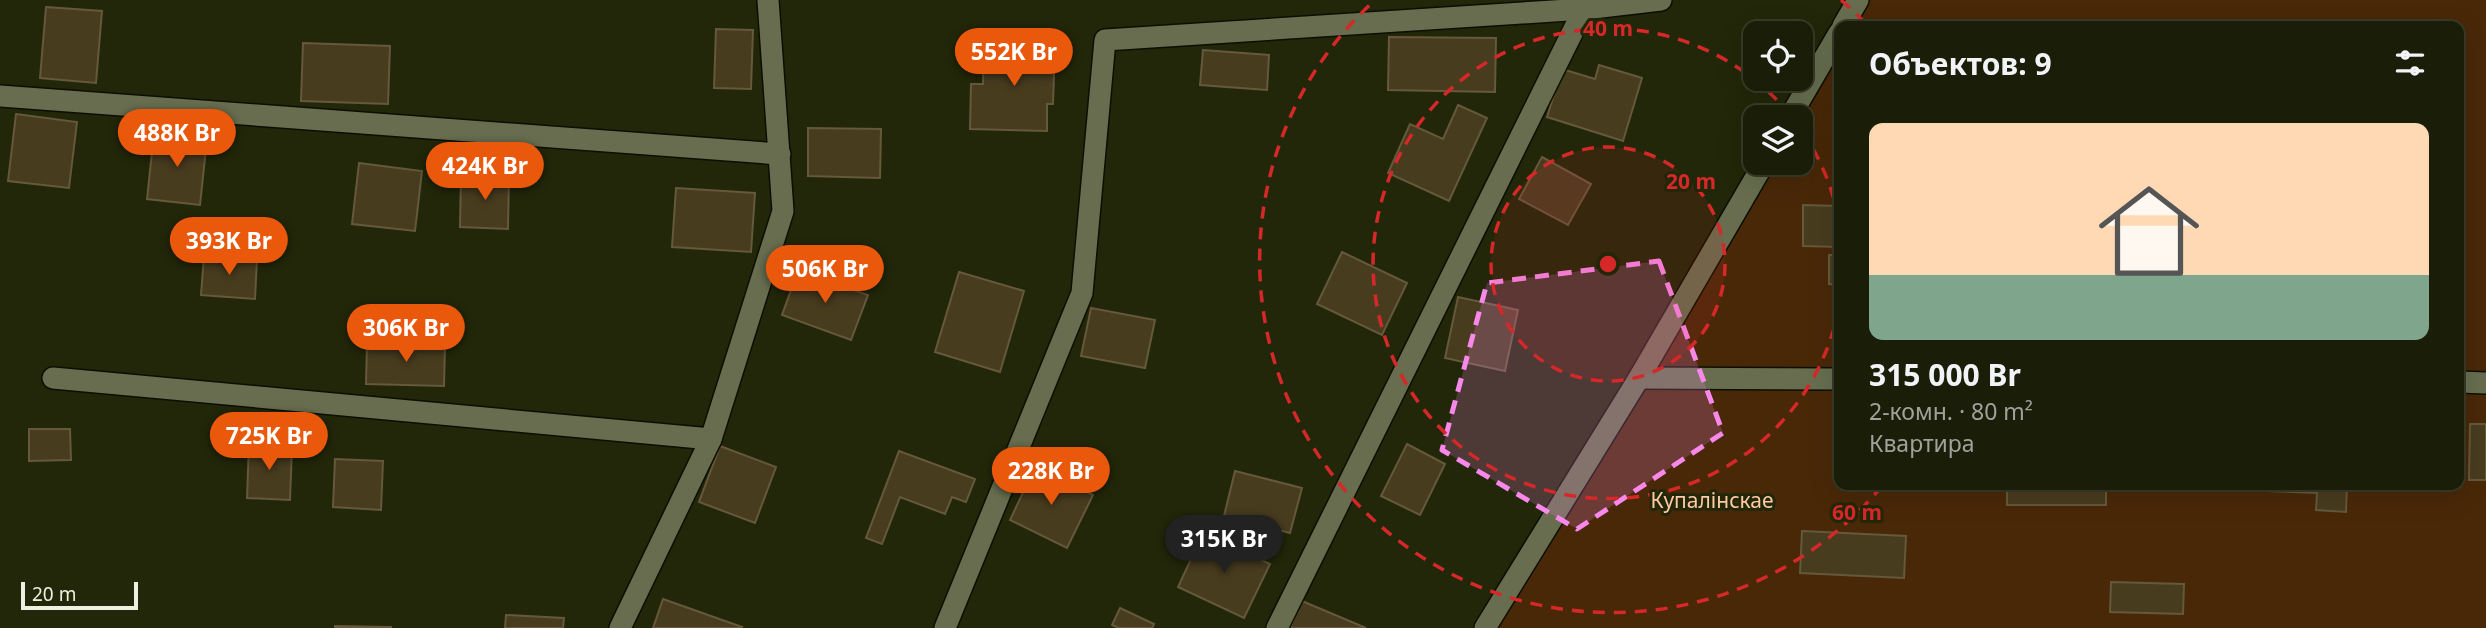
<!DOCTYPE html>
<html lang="ru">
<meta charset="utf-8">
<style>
body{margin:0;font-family:"Noto Sans",sans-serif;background:#232611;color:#f1f3f6;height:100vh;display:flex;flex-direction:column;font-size:26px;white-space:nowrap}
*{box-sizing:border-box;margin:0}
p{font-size:23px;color:#9fa29b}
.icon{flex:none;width:38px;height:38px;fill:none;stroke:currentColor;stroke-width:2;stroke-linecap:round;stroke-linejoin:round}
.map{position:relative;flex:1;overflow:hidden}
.sheet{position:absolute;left:1834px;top:21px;width:630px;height:469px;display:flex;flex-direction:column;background:#1a1d07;border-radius:14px;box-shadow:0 7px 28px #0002,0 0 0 2px #383b28}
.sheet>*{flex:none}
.controls{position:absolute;left:1743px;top:21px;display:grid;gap:14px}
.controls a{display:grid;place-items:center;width:70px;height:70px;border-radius:14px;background:#1a1d07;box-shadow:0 7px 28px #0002,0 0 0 2px #383b28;font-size:35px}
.scale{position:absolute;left:21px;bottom:18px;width:117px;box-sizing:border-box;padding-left:7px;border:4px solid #ecf0df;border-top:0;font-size:19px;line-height:24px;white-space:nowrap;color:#ecf0df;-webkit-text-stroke:5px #222709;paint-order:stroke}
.price{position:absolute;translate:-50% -60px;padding:0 16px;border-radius:24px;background:#ea580c;color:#fff;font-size:23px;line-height:46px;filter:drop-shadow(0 2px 4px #0008)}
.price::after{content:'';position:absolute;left:50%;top:42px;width:21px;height:16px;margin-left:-10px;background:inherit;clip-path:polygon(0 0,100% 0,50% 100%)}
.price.current{background:#222;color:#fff}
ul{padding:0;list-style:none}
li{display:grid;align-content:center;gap:14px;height:371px;padding:0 35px}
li+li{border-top:2px solid #383b28}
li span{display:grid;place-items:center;height:217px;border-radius:14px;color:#555}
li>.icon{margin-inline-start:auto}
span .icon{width:126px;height:126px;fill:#fffc;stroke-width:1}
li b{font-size:30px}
h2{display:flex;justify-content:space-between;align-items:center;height:84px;padding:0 35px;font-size:30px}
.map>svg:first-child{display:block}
.green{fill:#492808}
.building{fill:#483c1f;stroke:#65583b;stroke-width:2}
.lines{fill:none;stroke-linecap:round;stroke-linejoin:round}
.minor-casing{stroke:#0c0f00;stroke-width:24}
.minor{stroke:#676d4e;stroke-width:21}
.marked{fill:#f888ea;fill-opacity:0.2;stroke:#f888ea;stroke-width:5;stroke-dasharray:14 9;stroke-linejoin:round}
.ring{fill:none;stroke:#d62828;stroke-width:3.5;stroke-dasharray:12 9}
.labels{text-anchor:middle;stroke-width:6;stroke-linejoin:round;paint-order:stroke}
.park-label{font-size:21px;fill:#ffcaa2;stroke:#222709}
.centre{fill:#d62828;stroke:#222709;stroke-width:3.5}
.ring-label{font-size:21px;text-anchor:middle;font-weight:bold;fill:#d62828;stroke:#222709;stroke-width:6;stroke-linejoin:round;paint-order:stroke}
</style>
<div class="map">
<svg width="2486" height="628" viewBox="0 0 2486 628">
<rect width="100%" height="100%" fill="#222709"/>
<!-- green -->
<polygon class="green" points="1858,0 2486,0 2486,628 1485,628 1764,163 1801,163 1801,117 1839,33 1839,485 2459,485 2459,26 1843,26"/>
<!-- building -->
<g class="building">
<polygon points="46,7 102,11 96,83 40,78"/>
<polygon points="716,29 753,30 751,89 714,88"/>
<polygon points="1389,37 1496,38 1495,92 1388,90"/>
<polygon points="303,43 390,46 388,104 301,101"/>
<polygon points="984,44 1055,46 1053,104 1047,104 1047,131 970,129 971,84 983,84"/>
<polygon points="1203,50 1269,55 1267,90 1200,85"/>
<polygon points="1599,65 1642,78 1623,141 1547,117 1562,69 1595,79"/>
<polygon points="1458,105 1487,118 1449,201 1388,173 1410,124 1443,139"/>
<polygon points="16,114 77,122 69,188 8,181"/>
<polygon points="808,128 881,129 880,178 808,176"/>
<polygon points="154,133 207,139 200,205 147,199"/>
<polygon points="1542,157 1591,184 1568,225 1519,199"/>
<polygon points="359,163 422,171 415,231 352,224"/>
<polygon points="461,175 509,176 508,229 460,227"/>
<polygon points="676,188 755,193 751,252 672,247"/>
<polygon points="1803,205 1839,206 1839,247 1803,246"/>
<polygon points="1342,252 1407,283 1382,335 1317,304"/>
<polygon points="1829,255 1839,255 1839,285 1829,284"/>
<polygon points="204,256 257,259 255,299 201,295"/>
<polygon points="798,271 868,295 851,340 782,315"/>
<polygon points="959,272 1024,291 1000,372 935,352"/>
<polygon points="1458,297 1518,310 1505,371 1445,358"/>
<polygon points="1091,308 1155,320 1145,368 1081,356"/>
<polygon points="367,343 445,344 444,386 366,384"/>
<polygon points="2470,424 2486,424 2486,480 2469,480"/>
<polygon points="29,429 70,429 71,460 29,461"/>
<polygon points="249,444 292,446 290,500 247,498"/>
<polygon points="1407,444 1445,464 1420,515 1381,496"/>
<polygon points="720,446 776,467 755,523 699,502"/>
<polygon points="899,451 975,479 966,502 952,497 945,514 900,497 882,544 866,538"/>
<polygon points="335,459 383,461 381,510 333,507"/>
<polygon points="1035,467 1093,495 1067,548 1010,520"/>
<polygon points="1235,471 1302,488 1290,533 1224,516"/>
<rect x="2007" y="485" width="99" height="20"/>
<polygon points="2267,485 2347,485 2346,512 2316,510 2317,493 2267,491"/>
<polygon points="1802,531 1906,536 1904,578 1800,573"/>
<polygon points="1203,533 1270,564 1244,618 1178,587"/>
<polygon points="2111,582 2184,584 2183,614 2110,612"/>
<polygon points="663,599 742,627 741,628 653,628"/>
<polygon points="1302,601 1366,628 1290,628"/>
<polygon points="1120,608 1154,624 1152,628 1119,628 1112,625"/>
<polygon points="506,615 564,618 563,628 505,628"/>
<polygon points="335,626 391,627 391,628 335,628"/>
</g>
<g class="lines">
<defs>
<g id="minor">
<polyline points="1843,26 1858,0"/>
<polyline points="0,96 780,154"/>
<polyline points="1790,117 1839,33"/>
<polyline points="53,378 711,439"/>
<polyline points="1639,378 1839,379"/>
<polyline points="2459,382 2486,383"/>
<polyline points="620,628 711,439 783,211 768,0"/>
<polyline points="945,628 1082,293 1105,40 1584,9 1661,0"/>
<polyline points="1277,628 1584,9"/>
<polyline points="1485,628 1639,378 1764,163"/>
</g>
</defs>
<!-- minor casing -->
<use href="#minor" class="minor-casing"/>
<!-- minor -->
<use href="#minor" class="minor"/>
</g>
<!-- marked area -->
<path class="marked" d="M 1659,261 L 1723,433 L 1577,529 L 1442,450 L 1487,283 Z"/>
<!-- distance rings -->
<circle cx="1608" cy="264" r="117" fill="#d62828" fill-opacity=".12"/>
<g class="ring">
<circle cx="1608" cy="264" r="117"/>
<path d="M1839 307A235 235 0 1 1 1791 116M1802 131A235 235 0 0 1 1839 221"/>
<path d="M1882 486A352 352 0 1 1 1375 0M1841 0A352 352 0 0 1 1868 26"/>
</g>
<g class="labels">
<!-- park labels -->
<g class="park-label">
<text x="1712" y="508">Купалінскае</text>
</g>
</g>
<circle cx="1608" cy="264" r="10" class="centre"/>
<g class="ring-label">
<text x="1608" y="36">40 m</text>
<text x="1691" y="189">20 m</text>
<text x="1857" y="520">60 m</text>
</g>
</svg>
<div class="controls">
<a><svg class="icon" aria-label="locate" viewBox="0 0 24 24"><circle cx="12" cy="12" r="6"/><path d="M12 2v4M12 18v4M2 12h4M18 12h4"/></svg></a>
<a><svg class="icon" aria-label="layers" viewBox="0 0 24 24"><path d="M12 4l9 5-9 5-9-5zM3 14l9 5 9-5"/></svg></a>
</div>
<div class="scale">20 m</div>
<b class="price" style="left:1014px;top:88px">552K Br</b>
<b class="price" style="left:177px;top:169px">488K Br</b>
<b class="price" style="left:485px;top:202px">424K Br</b>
<b class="price" style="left:229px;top:277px">393K Br</b>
<b class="price" style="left:825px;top:305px">506K Br</b>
<b class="price" style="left:406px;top:364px">306K Br</b>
<b class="price" style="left:269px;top:472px">725K Br</b>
<b class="price" style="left:1051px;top:507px">228K Br</b>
<b class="price current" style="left:1224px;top:575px">315K Br</b>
<section class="sheet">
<h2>Объектов: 9<svg class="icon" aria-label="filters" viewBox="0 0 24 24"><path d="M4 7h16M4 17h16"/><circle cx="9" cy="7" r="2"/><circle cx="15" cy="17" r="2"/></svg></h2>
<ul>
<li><span style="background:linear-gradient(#ffd9b3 70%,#7fa58c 0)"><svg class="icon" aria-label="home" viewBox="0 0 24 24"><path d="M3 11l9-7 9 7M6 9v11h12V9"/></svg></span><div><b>315 000 Br</b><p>2-комн. · 80 m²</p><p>Квартира</p></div></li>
</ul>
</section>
</div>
